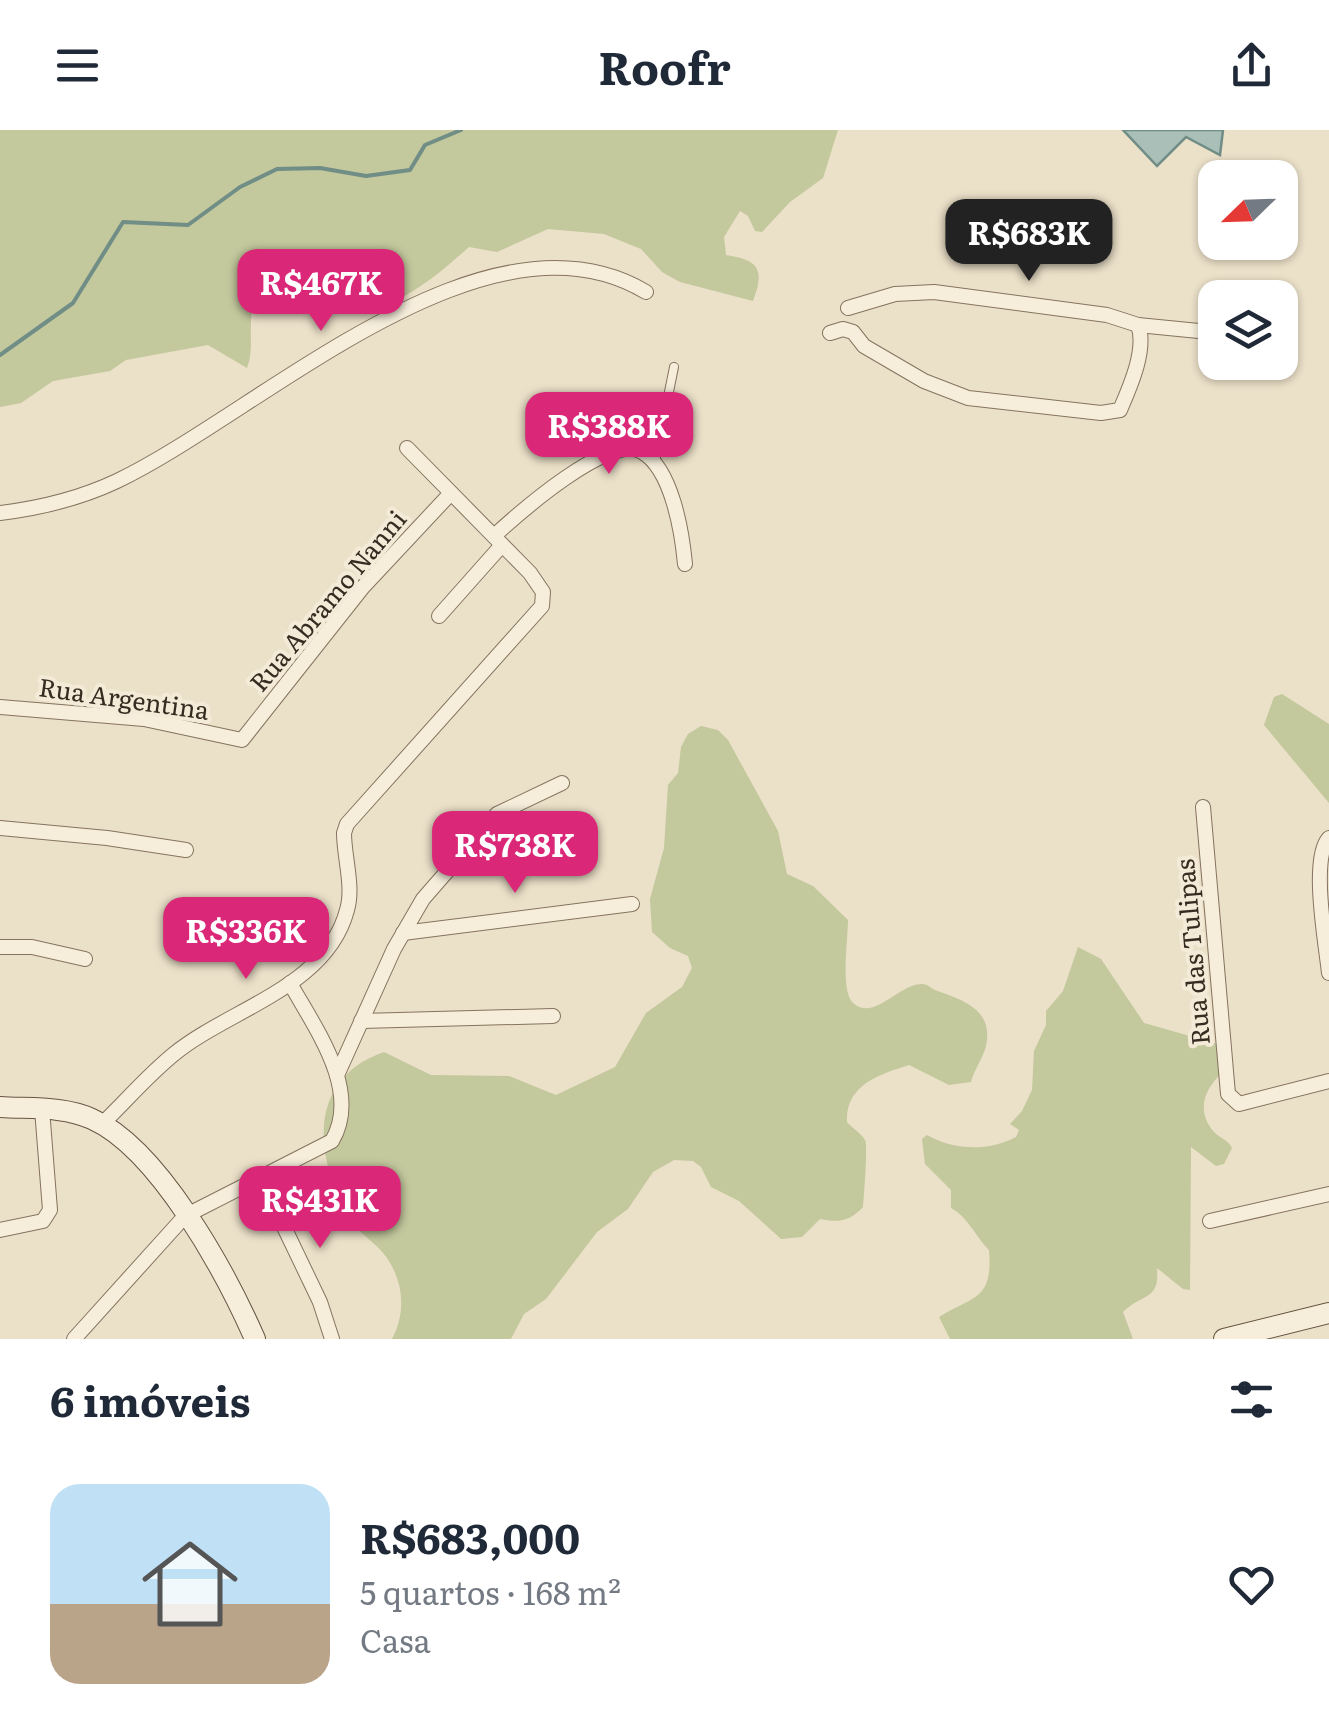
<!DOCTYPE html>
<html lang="pt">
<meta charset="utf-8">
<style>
body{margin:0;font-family:Literata,serif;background:#f2f2f3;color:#1f2937;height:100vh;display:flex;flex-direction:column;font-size:38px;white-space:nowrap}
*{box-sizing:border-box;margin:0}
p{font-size:32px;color:#747a83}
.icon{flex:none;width:55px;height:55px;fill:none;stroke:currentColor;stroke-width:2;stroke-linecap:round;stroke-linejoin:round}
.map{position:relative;height:1209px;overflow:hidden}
.details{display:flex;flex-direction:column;background:#fff;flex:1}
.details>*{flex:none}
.needle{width:65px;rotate:247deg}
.buttons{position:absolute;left:1198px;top:30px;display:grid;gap:20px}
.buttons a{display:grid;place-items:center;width:100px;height:100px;border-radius:20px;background:#fff;box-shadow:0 2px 8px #0004;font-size:50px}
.price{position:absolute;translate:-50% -85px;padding:0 22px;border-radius:20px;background:#db2777;color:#fff;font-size:32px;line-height:65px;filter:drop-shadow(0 2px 5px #0008)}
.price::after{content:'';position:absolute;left:50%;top:60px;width:30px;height:22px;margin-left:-15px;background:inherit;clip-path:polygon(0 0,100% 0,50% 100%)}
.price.on{background:#222;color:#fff}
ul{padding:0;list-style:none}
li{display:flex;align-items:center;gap:30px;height:250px;padding:0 50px}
li span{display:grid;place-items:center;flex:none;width:280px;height:200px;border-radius:30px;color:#555}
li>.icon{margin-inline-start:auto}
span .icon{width:120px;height:120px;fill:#fffc;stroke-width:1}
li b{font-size:42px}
h2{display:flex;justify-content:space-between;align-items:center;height:120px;padding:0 50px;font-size:42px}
header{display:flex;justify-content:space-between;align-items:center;height:130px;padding:0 50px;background:#fff;font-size:45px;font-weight:700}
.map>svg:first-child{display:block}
.green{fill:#c3c89d}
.water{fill:#a9bfb8;stroke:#708d86;stroke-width:2.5}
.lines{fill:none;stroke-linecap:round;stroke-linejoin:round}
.stream{stroke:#708d86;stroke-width:4}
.service-casing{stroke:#85735f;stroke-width:10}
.minor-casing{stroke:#85735f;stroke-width:16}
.secondary-casing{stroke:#675442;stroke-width:22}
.service{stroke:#f6eedb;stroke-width:8}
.minor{stroke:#f6eedb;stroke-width:14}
.secondary{stroke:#f6eedb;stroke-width:20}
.labels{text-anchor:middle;stroke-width:8;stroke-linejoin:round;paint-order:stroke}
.street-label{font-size:25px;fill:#372c21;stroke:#f3ebd7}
</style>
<header><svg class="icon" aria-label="menu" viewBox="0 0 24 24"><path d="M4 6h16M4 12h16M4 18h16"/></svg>Roofr<svg class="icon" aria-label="share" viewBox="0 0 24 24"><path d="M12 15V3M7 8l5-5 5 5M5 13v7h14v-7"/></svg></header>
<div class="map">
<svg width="1329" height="1209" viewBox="0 0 1329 1209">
<rect width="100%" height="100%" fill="#ebe0c8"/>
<!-- green -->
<g class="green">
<path d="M 0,0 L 838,0 L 823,48 L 790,72 L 762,102 L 755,101 L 748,86 L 740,81 L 724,107 L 726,125 C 759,130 765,139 753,171 L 680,152 L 662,142 L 641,119 L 604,104 L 548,99 L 497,122 L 469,117 C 435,147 390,188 340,178 L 297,121 C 273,139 252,159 251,191 C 250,209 253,221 247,238 L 208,215 L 126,230 L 110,241 L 53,251 L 21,273 L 0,277 Z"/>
<polygon points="1282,564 1329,594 1329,673 1264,595 1274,567"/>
<path d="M 701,596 L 718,600 L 728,610 L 778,701 L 787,744 L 813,756 L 848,790 C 848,809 840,861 853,873 C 874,892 898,854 922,854 C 928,854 930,858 935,860 C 961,870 994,878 986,916 C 983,928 974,940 971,952 L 949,955 L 909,935 C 880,944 845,955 847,992 C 853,999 861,1003 865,1010 C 868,1014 864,1066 863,1077 C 850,1091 839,1093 820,1089 L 802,1107 L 781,1109 L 739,1071 L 711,1057 L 701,1037 L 693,1031 L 674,1030 L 653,1042 L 628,1079 L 597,1102 L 546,1169 L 524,1184 L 511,1209 L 392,1209 C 406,1183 404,1153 387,1128 C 377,1113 360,1105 350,1089 C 314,1028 306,949 384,922 L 431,945 L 509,946 L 556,965 L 615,937 L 646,883 L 682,857 L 692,838 L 688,826 L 670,818 L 652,802 L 650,769 L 664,718 L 668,655 L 678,643 L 681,617 L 688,604 Z"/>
<path d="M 1078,817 L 1101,829 L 1144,893 L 1218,914 L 1228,938 C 1208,953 1193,978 1214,1002 C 1221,1009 1227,1009 1232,1018 L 1224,1034 L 1216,1036 L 1191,1017 L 1190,1160 L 1183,1159 L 1157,1138 C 1160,1171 1142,1163 1123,1182 L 1133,1209 L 950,1209 L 939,1187 C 975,1165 993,1170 989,1120 C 976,1107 967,1086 951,1078 L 951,1060 L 925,1034 L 922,1009 L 927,1005 C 953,1020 988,1022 1016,1007 L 1019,1000 L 1010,994 L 1022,981 L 1032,960 L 1034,921 L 1046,895 L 1046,881 L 1063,861 Z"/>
</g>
<!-- water -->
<polygon class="water" points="1123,0 1223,0 1220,25 1186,7 1157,36"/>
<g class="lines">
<!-- stream -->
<polyline class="stream" points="0,225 73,173 123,92 188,95 240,57 277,39 320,38 366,46 410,40 425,15 461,0"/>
<defs>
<polyline id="service" points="655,331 674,237"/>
<g id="minor">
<polyline points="848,178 895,164 934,162 1107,185 1138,195 1209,202"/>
<path d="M 830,203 L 843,199 L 853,202 L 864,216 L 924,251 L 968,268 L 1101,283 L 1120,280 C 1130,257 1147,219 1138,195"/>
<path d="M 0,383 C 41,378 79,369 117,351 C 261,282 485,66 646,162"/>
<path d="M 494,406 C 518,384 610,302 642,322 C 672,339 682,402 685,434"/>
<polyline points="439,486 502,415"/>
<polyline points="0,577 144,589 242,610 363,457 451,363"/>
<polyline points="1203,677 1228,964 1239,974 1329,951"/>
<polyline points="0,698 107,708 186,720"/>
<path d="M 1329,708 C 1310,728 1326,814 1329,843"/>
<polyline points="403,803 632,774"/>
<polyline points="0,817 32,817 85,829"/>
<polyline points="361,891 553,886"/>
<polyline points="338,943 394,819 423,769 497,684 562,653"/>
<path d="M 102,994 C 126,971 148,945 174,924 C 229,879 327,857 347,780 C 354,757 344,727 344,703 L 347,694 L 542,476 L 543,462 L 530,443 L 407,318"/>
<polyline points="261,1049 320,1172 332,1209"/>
<polyline points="1210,1091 1329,1064"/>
<polyline points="0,1100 43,1091 50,1080 42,979"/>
<path d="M 74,1209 L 185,1086 L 332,1011 C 362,960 314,897 290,853"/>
</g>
<g id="secondary">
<path d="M 0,977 C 30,979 64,976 92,989 C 159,1019 226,1143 255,1209"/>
<polyline points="1224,1209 1329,1183"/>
</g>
</defs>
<!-- service casing -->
<use href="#service" class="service-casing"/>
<!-- minor casing -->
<use href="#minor" class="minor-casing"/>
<!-- secondary casing -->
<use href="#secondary" class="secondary-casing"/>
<!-- service -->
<use href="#service" class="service"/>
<!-- minor -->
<use href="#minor" class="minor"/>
<!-- secondary -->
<use href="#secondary" class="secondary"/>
</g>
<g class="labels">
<!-- street labels -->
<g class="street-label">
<text transform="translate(328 471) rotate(-50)" y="9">Rua Abramo Nanni</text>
<text transform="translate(124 569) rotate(8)" y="9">Rua Argentina</text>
<text transform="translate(1193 822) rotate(-95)" y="9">Rua das Tulipas</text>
</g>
</g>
</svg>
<div class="buttons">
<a><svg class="needle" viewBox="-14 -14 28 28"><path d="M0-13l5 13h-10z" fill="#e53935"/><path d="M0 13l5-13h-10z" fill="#747a83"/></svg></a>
<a><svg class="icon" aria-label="layers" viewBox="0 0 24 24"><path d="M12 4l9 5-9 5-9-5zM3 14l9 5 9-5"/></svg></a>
</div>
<b class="price on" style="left:1029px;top:154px">R$683K</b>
<b class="price" style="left:321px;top:204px">R$467K</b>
<b class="price" style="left:609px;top:347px">R$388K</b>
<b class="price" style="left:515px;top:766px">R$738K</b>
<b class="price" style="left:246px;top:852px">R$336K</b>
<b class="price" style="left:320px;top:1121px">R$431K</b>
</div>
<section class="details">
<h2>6 imóveis<svg class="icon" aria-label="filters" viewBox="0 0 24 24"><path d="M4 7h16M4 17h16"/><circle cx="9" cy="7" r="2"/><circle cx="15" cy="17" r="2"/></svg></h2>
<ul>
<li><span style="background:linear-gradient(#bfe0f5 60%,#b9a48a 0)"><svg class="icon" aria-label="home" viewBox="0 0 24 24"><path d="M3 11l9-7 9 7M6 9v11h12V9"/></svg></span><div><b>R$683,000</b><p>5 quartos · 168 m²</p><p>Casa</p></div><svg class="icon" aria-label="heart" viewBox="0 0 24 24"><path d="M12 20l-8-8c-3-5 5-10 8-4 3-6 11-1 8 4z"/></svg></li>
</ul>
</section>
